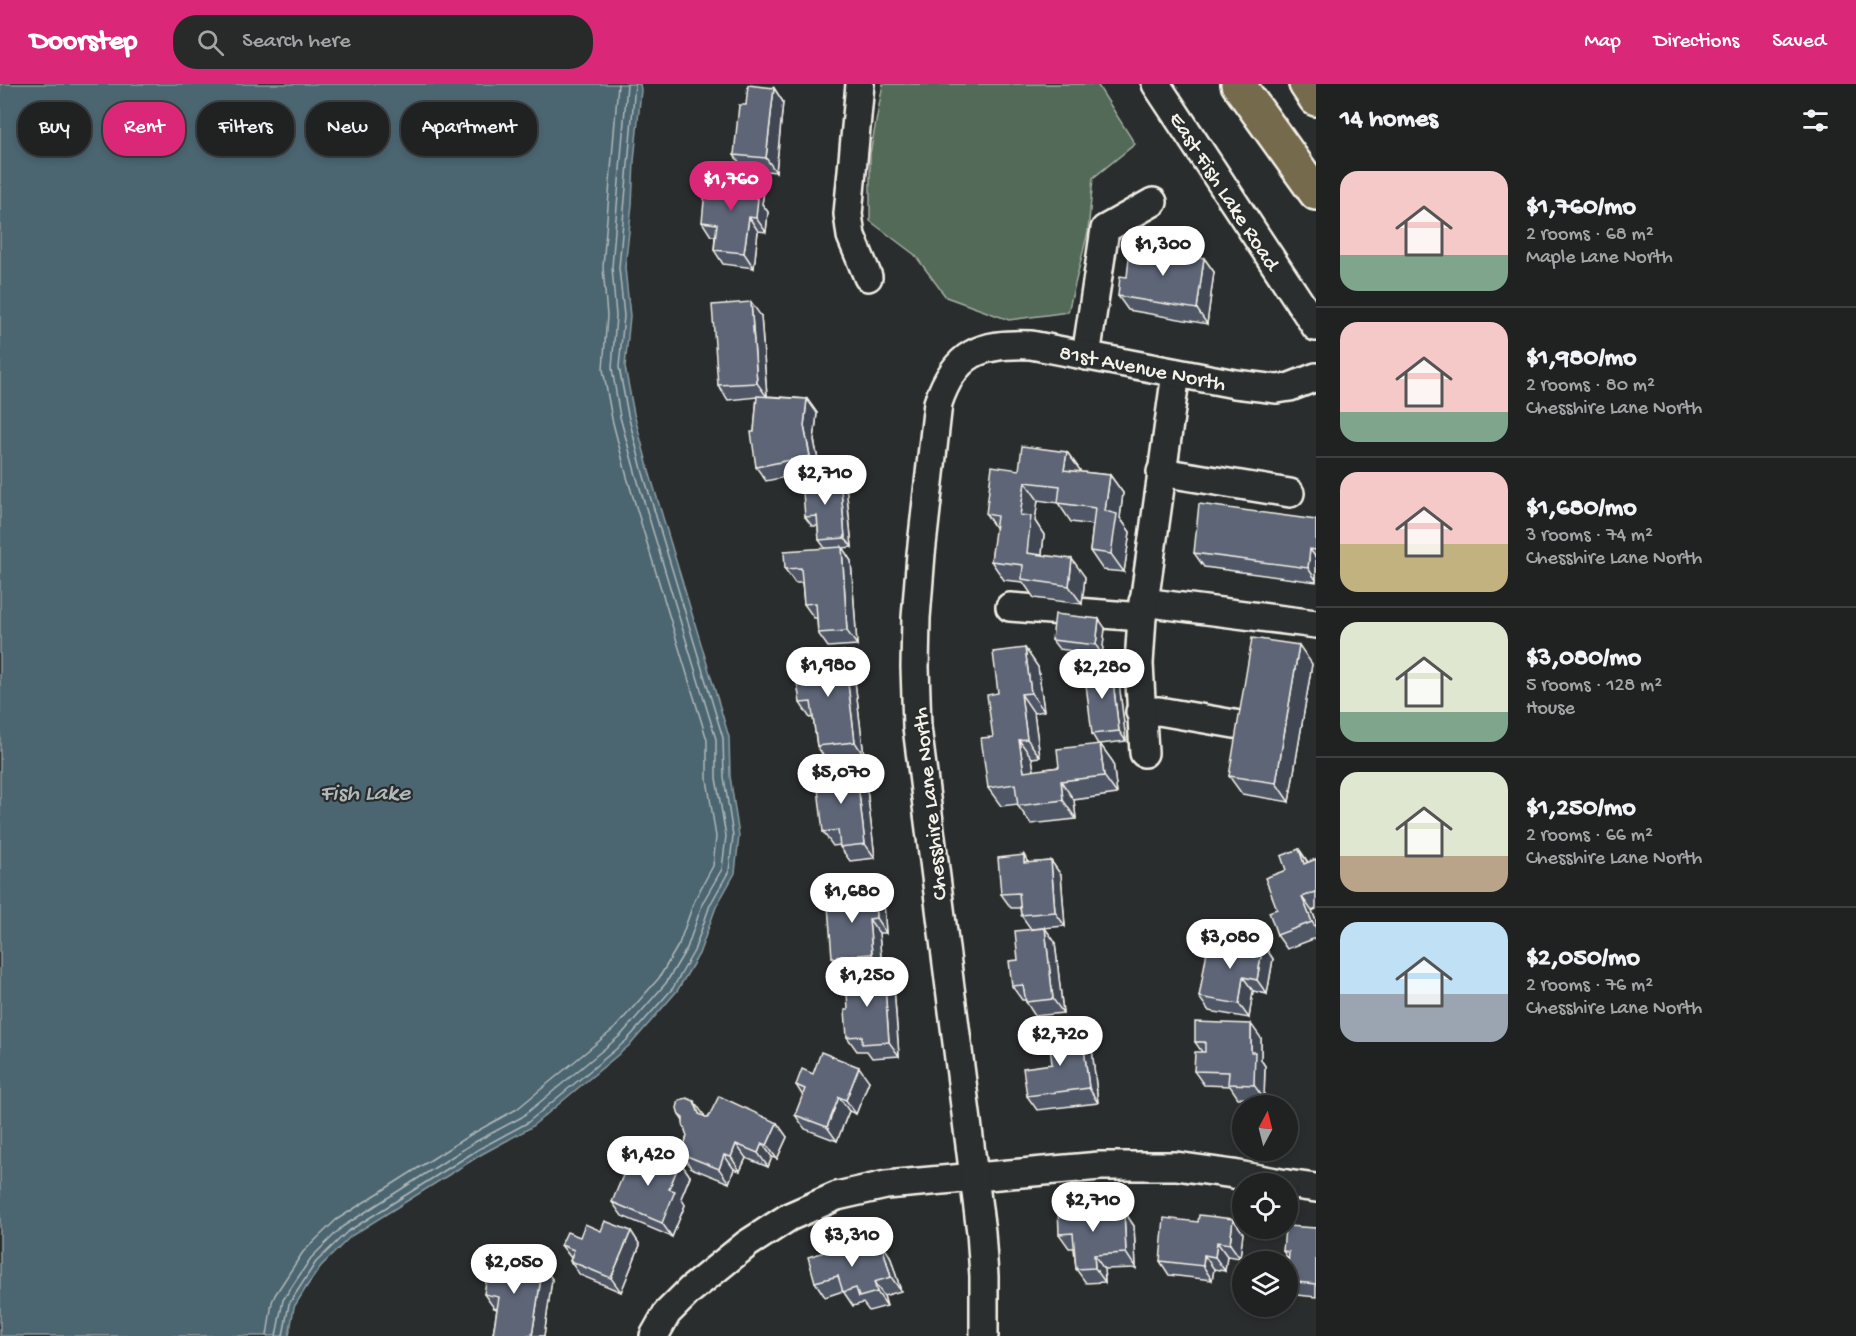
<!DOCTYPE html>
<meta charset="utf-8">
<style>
body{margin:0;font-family:"Gochi Hand",sans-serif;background:#282a2a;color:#f1f3f6;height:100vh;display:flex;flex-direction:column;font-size:22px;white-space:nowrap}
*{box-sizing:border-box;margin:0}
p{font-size:20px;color:#a2a4a5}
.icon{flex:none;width:33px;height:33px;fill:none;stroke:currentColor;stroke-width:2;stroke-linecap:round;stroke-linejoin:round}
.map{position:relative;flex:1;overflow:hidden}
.drawer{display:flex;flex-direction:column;background:#202222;width:540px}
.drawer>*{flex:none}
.hud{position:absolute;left:18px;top:18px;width:570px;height:54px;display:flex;gap:12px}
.needle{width:39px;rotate:7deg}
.tools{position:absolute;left:1232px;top:1011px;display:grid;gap:12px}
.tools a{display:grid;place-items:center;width:66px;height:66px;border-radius:50%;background:#202222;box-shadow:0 3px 9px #0003,0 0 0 2px #3d3f40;font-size:30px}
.price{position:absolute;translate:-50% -51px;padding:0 14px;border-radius:21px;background:#fff;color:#222;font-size:20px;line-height:39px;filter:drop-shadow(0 2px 3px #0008)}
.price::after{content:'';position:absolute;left:50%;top:36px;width:18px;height:14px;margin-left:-9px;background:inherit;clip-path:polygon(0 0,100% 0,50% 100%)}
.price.current{background:#db2777;color:#fff}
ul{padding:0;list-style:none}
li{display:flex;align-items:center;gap:18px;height:150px;padding:0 24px}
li+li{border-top:2px solid #3d3f40}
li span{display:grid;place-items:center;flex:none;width:168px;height:120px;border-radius:18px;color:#555}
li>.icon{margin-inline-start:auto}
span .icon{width:72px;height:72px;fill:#fffc;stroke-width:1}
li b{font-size:26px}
h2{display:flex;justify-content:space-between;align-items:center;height:72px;padding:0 24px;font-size:26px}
.tag{padding:0 21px;border-radius:24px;background:#202222;box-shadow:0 3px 9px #0003,0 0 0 2px #3d3f40;font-size:21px;line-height:54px}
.tag.current{background:#db2777;color:#fff}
header{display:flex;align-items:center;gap:36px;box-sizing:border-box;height:84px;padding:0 30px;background:#db2777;color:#fff}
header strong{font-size:28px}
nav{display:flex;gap:33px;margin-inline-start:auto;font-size:21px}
.search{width:420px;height:54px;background:#282a2a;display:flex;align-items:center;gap:15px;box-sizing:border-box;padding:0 21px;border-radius:24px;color:#a2a4a5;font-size:22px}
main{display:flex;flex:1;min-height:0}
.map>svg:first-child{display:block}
.green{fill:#526b59;stroke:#a3aea0;stroke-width:1.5}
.water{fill:#4c6571;stroke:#8f9da1;stroke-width:1.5}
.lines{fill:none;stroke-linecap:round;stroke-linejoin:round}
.shore{stroke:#b1b9b8;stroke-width:1.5}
.minor-casing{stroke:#f4f1e8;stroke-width:32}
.highway-casing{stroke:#f4f1e8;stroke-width:38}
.minor{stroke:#2a2d2e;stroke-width:27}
.highway{stroke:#756b4b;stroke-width:33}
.wall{fill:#505766;stroke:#f4f1e8;stroke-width:1.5}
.shaded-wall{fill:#414753;stroke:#f4f1e8;stroke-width:1.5}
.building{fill:#5d6577;stroke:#f4f1e8;stroke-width:1.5}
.labels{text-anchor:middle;stroke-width:4.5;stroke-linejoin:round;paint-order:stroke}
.street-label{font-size:22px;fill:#f4f1e8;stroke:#2a2d2e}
.water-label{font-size:24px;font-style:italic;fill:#b1b9b8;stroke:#2a2d2e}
</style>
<header>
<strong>Doorstep</strong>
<div class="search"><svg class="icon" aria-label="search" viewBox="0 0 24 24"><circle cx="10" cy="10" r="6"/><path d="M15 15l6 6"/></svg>Search here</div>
<nav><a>Map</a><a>Directions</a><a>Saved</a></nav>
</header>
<main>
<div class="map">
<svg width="1316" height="1252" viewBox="0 0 1316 1252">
<rect width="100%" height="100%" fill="#2a2d2e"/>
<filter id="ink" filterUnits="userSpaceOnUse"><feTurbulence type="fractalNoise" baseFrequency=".0167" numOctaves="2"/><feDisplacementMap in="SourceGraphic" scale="12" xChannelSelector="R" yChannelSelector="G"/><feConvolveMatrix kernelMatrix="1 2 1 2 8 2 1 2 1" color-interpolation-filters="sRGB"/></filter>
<g filter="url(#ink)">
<!-- green -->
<polygon class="green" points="883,0 1097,0 1135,60 1093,94 1088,148 1068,228 1009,236 946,213 915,171 870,137 870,70"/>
<!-- water -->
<polygon class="water" points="0,0 640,0 641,6 634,77 632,120 625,184 630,232 625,283 634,330 649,387 729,653 730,692 739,752 735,789 716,823 699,870 677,907 631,960 530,1044 482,1070 351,1152 321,1182 307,1202 294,1223 289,1252 0,1252"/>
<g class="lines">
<!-- shore -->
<g class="shore">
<polyline points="267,1252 272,1218 275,1211 303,1168 336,1136 470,1051 517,1025 615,944 659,894 679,860 695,815 713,782 716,753 707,695 707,656 627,393 612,335 603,285 607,232 603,183 618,0"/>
<polyline points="276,1252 283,1216 311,1174 342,1143 475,1058 522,1033 621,951 666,899 687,864 703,818 722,785 726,752 716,694 716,655 636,391 620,333 612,284 616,232 612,183 627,0"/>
<polyline points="283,1252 289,1220 316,1178 347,1148 479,1065 527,1039 627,956 673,904 694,867 710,821 729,787 733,752 724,693 723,654 643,389 628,331 619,283 624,232 619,184 635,0"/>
</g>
<defs>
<g id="minor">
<polyline points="860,0 848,130 851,152 868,193"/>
<polyline points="1156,0 1316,243"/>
<polyline points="1086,272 1105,145 1153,118"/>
<polyline points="1161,388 1290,409"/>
<polyline points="1143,518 1316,540"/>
<polyline points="1010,523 1142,533"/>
<polyline points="1140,628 1159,627 1240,641"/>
<polyline points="1144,669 1139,580 1142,533 1176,289"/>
<polyline points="1287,1100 1316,1104"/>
<polyline points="654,1252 667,1229 690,1206 747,1160 789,1133 837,1112 886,1101 1100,1082 1176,1082 1233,1090 1286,1100"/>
<path d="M 984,1252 L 984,1192 L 981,1148 L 917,643 L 915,583 L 916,534 L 921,470 L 938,319 C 955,269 980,259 1031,261 L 1235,300 L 1277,305 L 1290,303 L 1316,293"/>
</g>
<g id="highway">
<polyline points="1238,0 1316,109"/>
<polyline points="1306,0 1316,15"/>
</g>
</defs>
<!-- minor casing -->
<use href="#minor" class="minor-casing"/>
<!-- highway casing -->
<use href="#highway" class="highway-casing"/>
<!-- minor -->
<use href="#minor" class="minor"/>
<!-- highway -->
<use href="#highway" class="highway"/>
</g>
<!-- wall -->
<g class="wall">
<polygon points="774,4 783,18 776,88 744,85 734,71 746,21"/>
<polygon points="754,93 764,107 762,120 768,128 766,148 758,147 754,184 723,180 714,166 715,152 711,152 702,138 720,109"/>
<polygon points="1157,168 1204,174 1214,188 1207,240 1128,226 1118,212 1127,193"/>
<polygon points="761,232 767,312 807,315 817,329 814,356 820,386 766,397 756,383 754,348 757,313 728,316 718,301"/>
<polygon points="1067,368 1080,386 1079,388 1110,391 1123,409 1120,434 1130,448 1124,488 1103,486 1090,467 1093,441 1071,438 1058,419 1038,416 1035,437 1044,451 1042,471 1085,493 1082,520 1034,514 1023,498 1004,496 991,477 996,445 986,430 1019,386"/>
<polygon points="846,402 852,463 842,464 851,477 857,561 828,563 818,549 817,534 814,534 804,520 802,499 795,499 785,485 825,464 819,456 818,442 812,442 805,433"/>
<polygon points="1316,436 1316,498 1204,483 1194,469"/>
<polygon points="1105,544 1102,571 1059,565 1052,556"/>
<polygon points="1025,564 1038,583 1044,627 1034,629 1040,673 1032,674 1034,687 1059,683 1098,660 1092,650 1118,590 1126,657 1100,660 1113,678 1117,710 1074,716 1076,735 1031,740 1018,722 1018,720 1001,722 988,704 993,653 998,609"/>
<polygon points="844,567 853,581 864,672 826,676 817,662 813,633 810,634 800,619 818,581"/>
<polygon points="1312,580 1289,718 1242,710 1229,692"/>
<polygon points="866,697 875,774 850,777 840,763 840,761 833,762 823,748"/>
<polygon points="1299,765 1308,778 1316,775 1316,825 1312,827 1316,837 1316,854 1287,865 1277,851 1277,825 1286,786"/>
<polygon points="1051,777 1061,791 1065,842 1031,845 1021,831 1020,824 1011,824 1001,810 1029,779"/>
<polygon points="874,806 884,820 886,849 879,849 882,885 842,887 832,873 845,821"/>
<polygon points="1055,858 1063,929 1035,932 1026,918 1025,916 1022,916 1012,902 1018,876"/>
<polygon points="1263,860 1273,875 1267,910 1253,907 1249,934 1209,927 1199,913 1229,864"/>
<polygon points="894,903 899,972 872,974 867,967 857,967 847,953 848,926"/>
<polygon points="1081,942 1091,956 1098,1019 1037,1026 1027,1012 1052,980 1063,953"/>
<polygon points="1261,954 1261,976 1265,982 1264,1015 1238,1014 1230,1002 1204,1001 1194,987 1202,968 1195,958"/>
<polygon points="813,990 869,997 856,1030 849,1027 837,1057 805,1045 795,1031 803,1012 796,1001"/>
<polygon points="679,1031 704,1031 705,1033 708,1034 777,1039 787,1053 777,1075 772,1073 768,1083 746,1074 740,1087 734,1085 729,1099 691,1084 682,1070 687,1052 683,1037"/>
<polygon points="680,1078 690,1092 681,1114 685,1121 672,1153 622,1132 612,1118 650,1080"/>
<polygon points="1095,1121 1101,1129 1124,1127 1134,1142 1136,1184 1104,1185 1105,1198 1086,1199 1076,1185 1074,1164 1069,1164 1059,1150"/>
<polygon points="1233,1135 1243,1149 1240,1174 1227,1172 1225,1187 1214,1185 1212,1196 1169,1191 1160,1177 1198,1138"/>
<polygon points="1316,1144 1316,1213 1297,1211 1287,1198 1288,1175 1283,1167"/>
<polygon points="601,1147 631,1147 640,1161 621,1208 580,1191 570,1177 571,1174 561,1161"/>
<polygon points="844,1162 848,1168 890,1172 901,1207 884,1212 887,1222 869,1227 863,1219 853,1222 843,1207 825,1213 815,1198"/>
<polygon points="552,1195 544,1252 494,1252 493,1250 497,1225 494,1224 484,1210"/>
</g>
<!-- shaded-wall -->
<g class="shaded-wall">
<polygon points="774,4 783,18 776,88 766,74"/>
<polygon points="754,93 764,107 762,120 768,128 766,148 756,134 751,113"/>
<polygon points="749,133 758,147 754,184 744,169"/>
<polygon points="1204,174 1214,188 1207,240 1197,225"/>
<polygon points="751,218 761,232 767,313 757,299"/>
<polygon points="807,315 817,329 814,356 820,386 810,372 804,342"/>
<polygon points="1067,368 1080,386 1077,405 1064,386"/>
<polygon points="1110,391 1123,409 1120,434 1130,448 1124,488 1111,470 1105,427"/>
<polygon points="840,393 846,402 852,463 845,454"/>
<polygon points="1025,398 1038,416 1035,437 1044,451 1040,487 1027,469 1020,431"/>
<polygon points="842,463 851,477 857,561 847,547"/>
<polygon points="1310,465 1316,474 1316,496 1308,484"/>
<polygon points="1072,475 1085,493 1082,520 1069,502"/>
<polygon points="1099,535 1105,544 1102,571 1096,561"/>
<polygon points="1299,561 1312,580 1289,718 1276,699"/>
<polygon points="1025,564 1038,583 1044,627 1031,609"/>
<polygon points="844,567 853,581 864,672 855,658"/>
<polygon points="1111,581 1118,590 1126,657 1119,647"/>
<polygon points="1021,610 1034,629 1040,673 1027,655"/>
<polygon points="1019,656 1032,674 1037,707 1024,688"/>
<polygon points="1100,660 1113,678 1117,710 1104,692"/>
<polygon points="856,683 866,697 875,774 865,760"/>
<polygon points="1061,697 1074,716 1076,735 1063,716"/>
<polygon points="1299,765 1308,779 1304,780"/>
<polygon points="1024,771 1033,786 1024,779"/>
<polygon points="1051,777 1061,791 1065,842 1055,828"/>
<polygon points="874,806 884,820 886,849 876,834"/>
<polygon points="1302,813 1312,827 1316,837 1316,844 1312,838"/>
<polygon points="869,835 879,849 882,885 872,870"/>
<polygon points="1045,844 1055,858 1063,929 1053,915"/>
<polygon points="1263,860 1273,875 1267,910 1257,896"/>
<polygon points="884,889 894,903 899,972 889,958"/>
<polygon points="1243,893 1253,907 1249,934 1239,920"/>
<polygon points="1251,940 1261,954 1261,976 1265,982 1264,1015 1254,1001 1251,968"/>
<polygon points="1081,942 1091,956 1098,1019 1089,1004"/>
<polygon points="859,983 869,997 856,1030 846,1016"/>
<polygon points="839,1013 849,1027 837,1057 827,1043"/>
<polygon points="694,1017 704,1031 709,1044 699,1030"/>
<polygon points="777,1039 787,1053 777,1075 767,1061"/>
<polygon points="762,1059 772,1073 768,1083 758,1069"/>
<polygon points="736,1060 746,1074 740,1087 731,1073"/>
<polygon points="724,1071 734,1085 729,1099 719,1085"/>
<polygon points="680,1078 690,1092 681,1114 685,1121 672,1153 662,1139 669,1105"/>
<polygon points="1095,1121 1105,1135 1096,1129"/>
<polygon points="1124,1127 1134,1142 1136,1184 1126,1169"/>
<polygon points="1233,1135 1243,1149 1240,1174 1230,1160"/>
<polygon points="631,1147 640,1161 621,1208 611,1194"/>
<polygon points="881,1158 890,1172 901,1207 891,1193"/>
<polygon points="1217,1158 1227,1172 1225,1187 1215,1173"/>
<polygon points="1094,1171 1104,1185 1105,1198 1095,1184"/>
<polygon points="1204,1171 1214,1185 1212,1196 1203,1182"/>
<polygon points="543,1181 552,1195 544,1252 532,1252"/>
<polygon points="874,1198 884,1212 887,1222 877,1208"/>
</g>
<!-- building -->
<g class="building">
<polygon points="748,1 774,4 766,74 734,71 739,21 746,21"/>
<polygon points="723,90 754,93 751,113 758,114 756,134 749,133 744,169 714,166 717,140 702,138 705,107 720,109"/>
<polygon points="1159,162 1186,167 1186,171 1204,174 1197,225 1118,212 1120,192 1127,193 1130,164 1157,168"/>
<polygon points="751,218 757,299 718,301 712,221"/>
<polygon points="757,312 807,315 804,342 810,372 756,383 751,348 754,348"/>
<polygon points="1022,362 1067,368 1064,386 1110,391 1105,427 1117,430 1111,470 1090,467 1095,424 1058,419 1060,402 1025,398 1020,431 1031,432 1027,469 1072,475 1069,502 1022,495 1023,481 991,477 997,432 986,430 992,382 1019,386"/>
<polygon points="840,393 845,454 819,456 817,432 805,433 802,396"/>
<polygon points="1199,420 1316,436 1316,466 1310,465 1308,484 1194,469"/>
<polygon points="842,463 847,547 818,549 816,519 804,520 801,484 785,485 784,467"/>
<polygon points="1055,530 1099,535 1096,561 1052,556"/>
<polygon points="1252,554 1299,561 1276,699 1229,692"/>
<polygon points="1025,564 1031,609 1021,610 1027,655 1019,656 1024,688 1059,683 1057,665 1100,660 1104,692 1061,697 1063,716 1018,722 1015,700 988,704 981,654 993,653 987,611 998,609 993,568"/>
<polygon points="844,567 855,658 817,662 811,618 800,619 795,583 818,581 817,570"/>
<polygon points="1111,581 1119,647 1092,650 1084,584"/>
<polygon points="856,683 865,760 840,763 838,746 823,748 816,687"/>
<polygon points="1299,765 1304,780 1316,775 1316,808 1302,813 1312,838 1277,851 1269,828 1277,825 1265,794 1286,786 1281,772"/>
<polygon points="1024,771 1024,779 1051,777 1055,828 1021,831 1019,809 1001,810 998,774"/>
<polygon points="874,806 876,834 869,835 872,870 832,873 828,822 845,821 845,808"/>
<polygon points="1045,844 1053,915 1026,918 1023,901 1012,902 1009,877 1018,876 1015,847"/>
<polygon points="1230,855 1263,860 1257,896 1243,893 1239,920 1199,913 1208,861 1229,864"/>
<polygon points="884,889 889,958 862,960 862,952 847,953 845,926 848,926 846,892"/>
<polygon points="1195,938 1251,940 1251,968 1255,968 1254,1001 1228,1000 1229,988 1194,987 1195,968 1205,968 1205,958 1195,958"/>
<polygon points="1081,942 1089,1004 1027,1012 1023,984 1052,980 1049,955 1063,953 1062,945"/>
<polygon points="821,968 859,983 846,1016 839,1013 827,1043 795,1031 805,1005 796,1001 802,985 813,990"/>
<polygon points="719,1012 777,1039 767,1061 762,1059 758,1069 736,1060 731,1073 724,1071 719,1085 682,1070 687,1052 683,1040 683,1034 679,1031 677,1024 679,1016 687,1014 694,1017 699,1030 708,1034"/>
<polygon points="655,1068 680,1078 669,1105 675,1107 662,1139 612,1118 631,1072 650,1080"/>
<polygon points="1095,1121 1096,1129 1124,1127 1126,1169 1094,1171 1095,1184 1076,1185 1073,1149 1059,1150 1058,1123"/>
<polygon points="1199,1131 1233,1135 1230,1160 1217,1158 1215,1173 1204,1171 1203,1182 1160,1177 1164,1134 1198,1138"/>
<polygon points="605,1137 631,1147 611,1194 570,1177 574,1166 561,1161 567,1148 580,1153 585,1140 601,1147"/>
<polygon points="1287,1142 1316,1144 1316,1200 1287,1197 1289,1168 1283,1167 1285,1144 1287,1144"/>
<polygon points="881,1158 891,1193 874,1198 877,1208 859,1213 856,1204 843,1208 838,1192 815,1198 808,1173 844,1162 846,1169"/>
<polygon points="490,1173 543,1181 532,1252 507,1252 493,1250 499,1213 484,1210"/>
</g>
</g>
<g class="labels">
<!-- street labels -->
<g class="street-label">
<text transform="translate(1226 106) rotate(57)" y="8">East Fish Lake Road</text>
<text transform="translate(1143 282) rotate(11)" y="8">81st Avenue North</text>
<text transform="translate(928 720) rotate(-96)" y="8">Chesshire Lane North</text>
</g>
<!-- water labels -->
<g class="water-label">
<text x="365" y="715">Fish Lake</text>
</g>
</g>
</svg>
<div class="tools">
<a><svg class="needle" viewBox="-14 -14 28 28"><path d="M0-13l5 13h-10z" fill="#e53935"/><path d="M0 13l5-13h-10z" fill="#a2a4a5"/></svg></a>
<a><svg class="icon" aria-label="locate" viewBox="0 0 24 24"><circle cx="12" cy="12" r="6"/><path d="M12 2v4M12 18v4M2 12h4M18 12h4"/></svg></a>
<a><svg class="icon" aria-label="layers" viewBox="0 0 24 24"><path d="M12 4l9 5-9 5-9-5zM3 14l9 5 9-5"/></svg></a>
</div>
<b class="price current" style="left:731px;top:128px">$1,760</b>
<b class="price" style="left:1163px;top:193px">$1,300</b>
<b class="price" style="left:825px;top:422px">$2,710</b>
<b class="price" style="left:828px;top:614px">$1,980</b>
<b class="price" style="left:1102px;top:616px">$2,280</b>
<b class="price" style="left:841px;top:721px">$5,070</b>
<b class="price" style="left:852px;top:840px">$1,680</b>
<b class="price" style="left:1230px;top:886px">$3,080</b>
<b class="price" style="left:867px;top:924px">$1,250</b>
<b class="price" style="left:1060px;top:983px">$2,720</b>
<b class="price" style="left:648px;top:1103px">$1,420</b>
<b class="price" style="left:1093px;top:1149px">$2,710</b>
<b class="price" style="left:852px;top:1184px">$3,310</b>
<b class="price" style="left:514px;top:1211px">$2,050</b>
<div class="hud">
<a class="tag">Buy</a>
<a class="tag current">Rent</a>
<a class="tag">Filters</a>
<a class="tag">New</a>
<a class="tag">Apartment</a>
</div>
</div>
<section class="drawer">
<h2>14 homes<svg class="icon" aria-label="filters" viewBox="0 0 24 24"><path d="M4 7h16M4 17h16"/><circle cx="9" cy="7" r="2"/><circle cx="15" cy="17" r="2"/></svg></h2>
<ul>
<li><span style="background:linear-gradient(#f6c9c9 70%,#7fa58c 0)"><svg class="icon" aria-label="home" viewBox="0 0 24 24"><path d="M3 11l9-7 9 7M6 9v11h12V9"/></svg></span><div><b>$1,760/mo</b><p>2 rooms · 68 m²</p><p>Maple Lane North</p></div></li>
<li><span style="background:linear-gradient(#f6c9c9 75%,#7fa58c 0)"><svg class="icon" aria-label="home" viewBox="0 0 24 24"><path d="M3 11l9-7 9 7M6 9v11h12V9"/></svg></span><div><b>$1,980/mo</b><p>2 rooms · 80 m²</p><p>Chesshire Lane North</p></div></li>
<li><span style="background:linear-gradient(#f6c9c9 60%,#c2b280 0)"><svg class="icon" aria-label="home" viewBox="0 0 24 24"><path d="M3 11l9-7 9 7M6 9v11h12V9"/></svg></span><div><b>$1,680/mo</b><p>3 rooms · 74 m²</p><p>Chesshire Lane North</p></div></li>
<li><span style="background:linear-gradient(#dfe7d0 75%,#7fa58c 0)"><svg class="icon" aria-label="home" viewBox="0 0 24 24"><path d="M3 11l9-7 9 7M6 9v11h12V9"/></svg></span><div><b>$3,080/mo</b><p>5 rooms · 128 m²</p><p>House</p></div></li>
<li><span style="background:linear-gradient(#dfe7d0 70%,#b9a48a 0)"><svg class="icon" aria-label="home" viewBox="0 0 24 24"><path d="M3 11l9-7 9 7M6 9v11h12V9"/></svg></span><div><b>$1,250/mo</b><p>2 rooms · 66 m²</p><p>Chesshire Lane North</p></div></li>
<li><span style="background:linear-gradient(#bfe0f5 60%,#9aa5b1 0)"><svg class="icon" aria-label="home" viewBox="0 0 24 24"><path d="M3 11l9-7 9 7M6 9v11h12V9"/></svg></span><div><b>$2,050/mo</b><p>2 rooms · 76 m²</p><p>Chesshire Lane North</p></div></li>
</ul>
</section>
</main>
